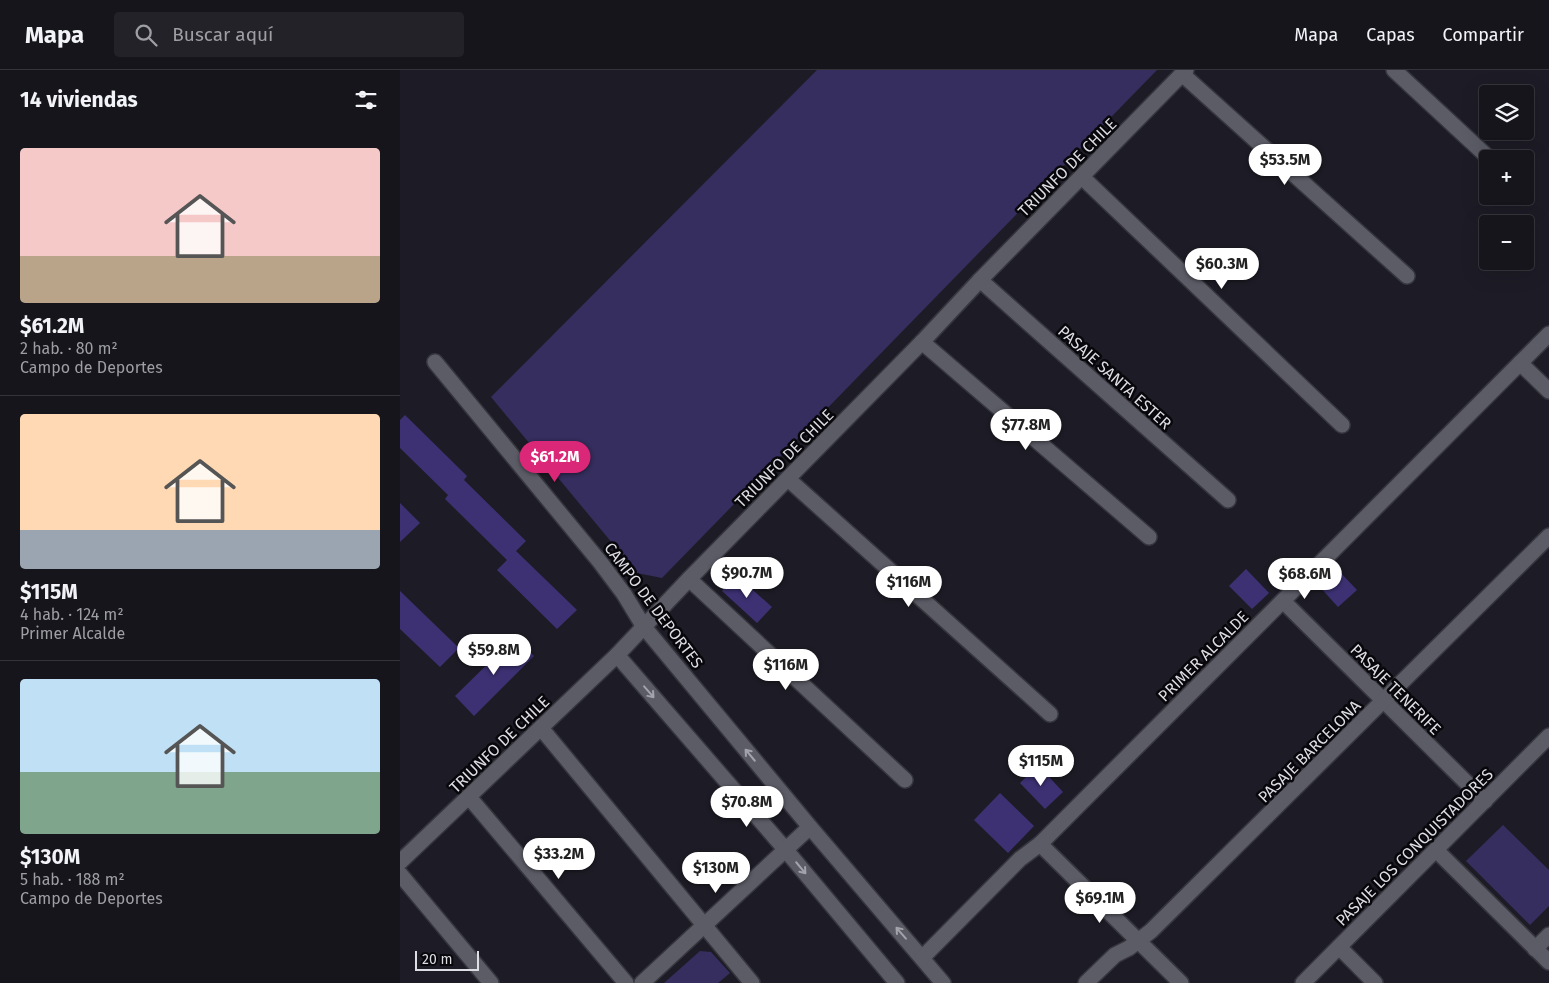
<!DOCTYPE html>
<html lang="es">
<meta charset="utf-8">
<style>
body{margin:0;font-family:"Fira Sans",sans-serif;background:#232229;color:#f1f3f6;height:100vh;display:flex;flex-direction:column;font-size:19px;white-space:nowrap}
*{box-sizing:border-box;margin:0}
p{font-size:16px;color:#9e9fa3}
.icon{flex:none;width:28px;height:28px;fill:none;stroke:currentColor;stroke-width:2;stroke-linecap:round;stroke-linejoin:round}
.map{position:relative;flex:1;overflow:hidden}
.drawer{display:flex;flex-direction:column;background:#16151c;width:400px}
.drawer>*{flex:none}
.fabs{position:absolute;left:1079px;top:15px;display:grid;gap:10px}
.fabs a{display:grid;place-items:center;width:55px;height:55px;border-radius:5px;background:#16151c;box-shadow:0 5px 20px #0002,0 0 0 1px #35343b;font-size:25px}
.scale{position:absolute;left:15px;bottom:12px;width:64px;box-sizing:border-box;padding-left:5px;border:2px solid #dddde4;border-top:0;font-size:14px;line-height:18px;white-space:nowrap;color:#dddde4;-webkit-text-stroke:4px #08070b;paint-order:stroke}
.price{position:absolute;translate:-50% -42px;padding:0 11px;border-radius:18px;background:#fff;color:#222;font-size:16px;line-height:32px;filter:drop-shadow(0 1px 2px #0008)}
.price::after{content:'';position:absolute;left:50%;top:30px;width:15px;height:11px;margin-left:-8px;background:inherit;clip-path:polygon(0 0,100% 0,50% 100%)}
.price.current{background:#db2777;color:#fff}
ul{padding:0;list-style:none}
li{display:grid;align-content:center;gap:10px;height:265px;padding:0 20px}
li+li{border-top:1px solid #35343b}
li span{display:grid;place-items:center;height:155px;border-radius:5px;color:#555}
li>.icon{margin-inline-start:auto}
span .icon{width:90px;height:90px;fill:#fffc;stroke-width:1}
li b{font-size:21px}
h2{display:flex;justify-content:space-between;align-items:center;height:60px;padding:0 20px;font-size:21px}
header{display:flex;align-items:center;gap:30px;box-sizing:border-box;height:70px;padding:0 25px;background:#16151c;border-bottom:1px solid #35343b}
header strong{font-size:24px}
nav{display:flex;gap:28px;margin-inline-start:auto;font-size:18px}
.search{width:350px;height:45px;background:#232229;display:flex;align-items:center;gap:12px;box-sizing:border-box;padding:0 18px;border-radius:5px;color:#9e9fa3;font-size:19px}
main{display:flex;flex:1;min-height:0}
.map>svg:first-child{display:block}
.green{fill:#352e5e}
.building{fill:#3d3173}
.lines{fill:none;stroke-linecap:round;stroke-linejoin:round}
.minor-casing{stroke:#36363e;stroke-width:18}
.minor{stroke:#5c5c67;stroke-width:15}
.oneway{stroke:#a3a3ac}
.labels{text-anchor:middle;stroke-width:5;stroke-linejoin:round;paint-order:stroke}
.street-label{font-size:16px;fill:#dddde4;stroke:#08070b}
</style>
<header>
<strong>Mapa</strong>
<div class="search"><svg class="icon" aria-label="search" viewBox="0 0 24 24"><circle cx="10" cy="10" r="6"/><path d="M15 15l6 6"/></svg>Buscar aquí</div>
<nav><a>Mapa</a><a>Capas</a><a>Compartir</a></nav>
</header>
<main>
<section class="drawer">
<h2>14 viviendas<svg class="icon" aria-label="filters" viewBox="0 0 24 24"><path d="M4 7h16M4 17h16"/><circle cx="9" cy="7" r="2"/><circle cx="15" cy="17" r="2"/></svg></h2>
<ul>
<li><span style="background:linear-gradient(#f6c9c9 70%,#b9a48a 0)"><svg class="icon" aria-label="home" viewBox="0 0 24 24"><path d="M3 11l9-7 9 7M6 9v11h12V9"/></svg></span><div><b>$61.2M</b><p>2 hab. · 80 m²</p><p>Campo de Deportes</p></div></li>
<li><span style="background:linear-gradient(#ffd9b3 75%,#9aa5b1 0)"><svg class="icon" aria-label="home" viewBox="0 0 24 24"><path d="M3 11l9-7 9 7M6 9v11h12V9"/></svg></span><div><b>$115M</b><p>4 hab. · 124 m²</p><p>Primer Alcalde</p></div></li>
<li><span style="background:linear-gradient(#bfe0f5 60%,#7fa58c 0)"><svg class="icon" aria-label="home" viewBox="0 0 24 24"><path d="M3 11l9-7 9 7M6 9v11h12V9"/></svg></span><div><b>$130M</b><p>5 hab. · 188 m²</p><p>Campo de Deportes</p></div></li>
</ul>
</section>
<div class="map">
<svg width="1149" height="913" viewBox="0 0 1149 913">
<rect width="100%" height="100%" fill="#1d1c26"/>
<!-- green -->
<g class="green">
<polygon points="417,0 757,0 262,508 237,503 91,327"/>
<polygon points="1103,755 1149,800 1149,836 1130,855 1066,791"/>
<polygon points="300,881 311,882 330,903 318,913 264,913"/>
</g>
<!-- building -->
<g class="building">
<polygon points="5,345 67,406 64,410 126,471 116,481 177,540 157,559 97,500 107,490 45,429 48,425 0,378 0,350"/>
<polygon points="0,433 20,453 0,472"/>
<polygon points="846,499 869,523 852,539 829,516"/>
<polygon points="937,499 957,520 938,537 919,516"/>
<polygon points="336,505 372,537 357,553 322,521"/>
<polygon points="0,521 59,578 40,597 0,559"/>
<polygon points="115,567 134,586 74,646 55,626"/>
<polygon points="638,695 663,722 645,739 620,713"/>
<polygon points="600,723 634,756 608,783 574,750"/>
</g>
<g class="lines">
<defs>
<g id="minor">
<polyline points="994,0 1090,89"/>
<polyline points="782,4 1007,206"/>
<polyline points="682,107 942,355"/>
<polyline points="580,210 828,430"/>
<polyline points="522,272 749,467"/>
<polyline points="35,292 200,492 224,524 244,557 410,757 543,913"/>
<polyline points="1120,293 1149,321"/>
<polyline points="388,409 650,644"/>
<polyline points="289,509 505,710"/>
<polyline points="883,531 1085,731"/>
<polyline points="217,585 385,779 497,913"/>
<polyline points="141,658 352,913"/>
<polyline points="69,727 226,913"/>
<polyline points="640,774 781,913"/>
<polyline points="1036,780 1149,892"/>
<polyline points="0,792 217,585 289,509 522,272 580,210 786,0"/>
<polyline points="0,804 91,913"/>
<polyline points="939,877 975,913"/>
<polyline points="1135,879 1149,865"/>
<polyline points="522,888 620,789 640,774 1149,264"/>
<polyline points="242,913 410,757"/>
<polyline points="686,913 715,885 729,878 751,861 1149,466"/>
<polyline points="903,913 1149,666"/>
</g>
</defs>
<!-- minor casing -->
<use href="#minor" class="minor-casing"/>
<!-- minor -->
<use href="#minor" class="minor"/>
</g>
<!-- one-way arrows -->
<defs><path id="oneway-shaft" d="M-6 0H5M1.5-3L5.5 0L1.5 3" fill="none" stroke-width="1.6" stroke-linecap="round" stroke-linejoin="round" transform="scale(1.25)"/></defs>
<g class="oneway">
<use href="#oneway-shaft" transform="translate(249 622) rotate(49)"/>
<use href="#oneway-shaft" transform="translate(350 685) rotate(-130)"/>
<use href="#oneway-shaft" transform="translate(401 798) rotate(50)"/>
<use href="#oneway-shaft" transform="translate(501 863) rotate(-131)"/>
</g>
<g class="labels">
<!-- street labels -->
<g class="street-label">
<text transform="translate(667 97) rotate(-45)" y="6">TRIUNFO DE CHILE</text>
<text transform="translate(715 307) rotate(42)" y="6">PASAJE SANTA ESTER</text>
<text transform="translate(384 388) rotate(-45)" y="6">TRIUNFO DE CHILE</text>
<text transform="translate(254 535) rotate(53)" y="6">CAMPO DE DEPORTES</text>
<text transform="translate(803 586) rotate(-45)" y="6">PRIMER ALCALDE</text>
<text transform="translate(996 619) rotate(45)" y="6">PASAJE TENERIFE</text>
<text transform="translate(99 674) rotate(-44)" y="6">TRIUNFO DE CHILE</text>
<text transform="translate(909 681) rotate(-45)" y="6">PASAJE BARCELONA</text>
<text transform="translate(1014 777) rotate(-45)" y="6">PASAJE LOS CONQUISTADORES</text>
</g>
</g>
</svg>
<div class="fabs">
<a><svg class="icon" aria-label="layers" viewBox="0 0 24 24"><path d="M12 4l9 5-9 5-9-5zM3 14l9 5 9-5"/></svg></a>
<a>+</a>
<a>−</a>
</div>
<div class="scale">20 m</div>
<b class="price" style="left:885px;top:116px">$53.5M</b>
<b class="price" style="left:822px;top:220px">$60.3M</b>
<b class="price" style="left:626px;top:381px">$77.8M</b>
<b class="price current" style="left:155px;top:413px">$61.2M</b>
<b class="price" style="left:347px;top:529px">$90.7M</b>
<b class="price" style="left:905px;top:530px">$68.6M</b>
<b class="price" style="left:509px;top:538px">$116M</b>
<b class="price" style="left:94px;top:606px">$59.8M</b>
<b class="price" style="left:386px;top:621px">$116M</b>
<b class="price" style="left:641px;top:717px">$115M</b>
<b class="price" style="left:347px;top:758px">$70.8M</b>
<b class="price" style="left:159px;top:810px">$33.2M</b>
<b class="price" style="left:316px;top:824px">$130M</b>
<b class="price" style="left:700px;top:854px">$69.1M</b>
</div>
</main>
